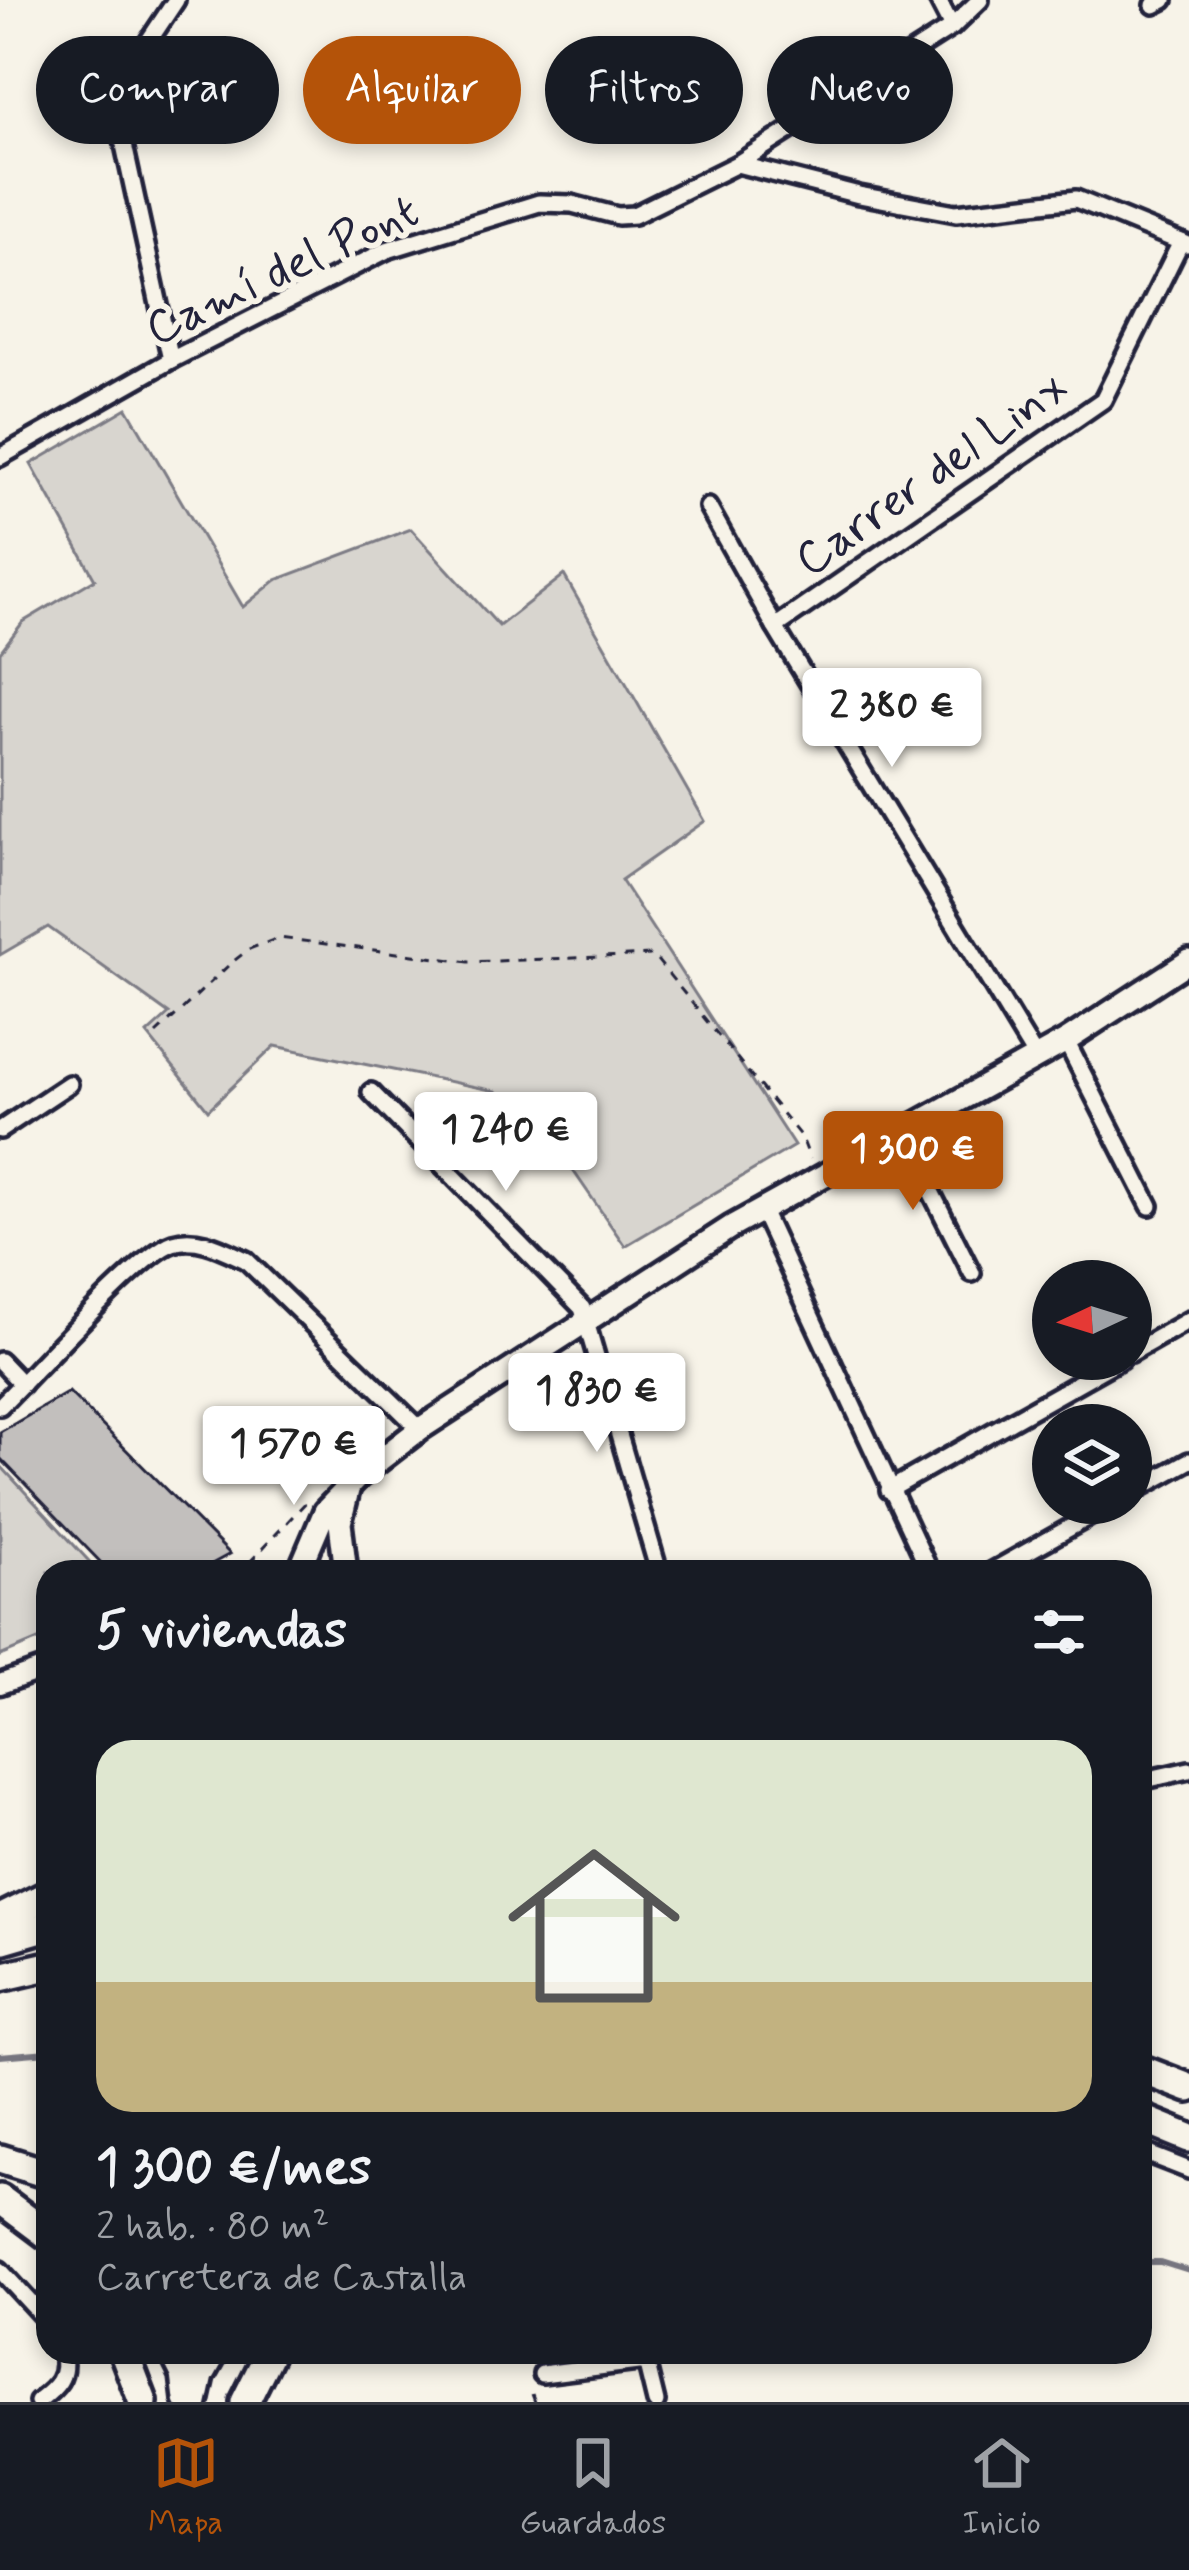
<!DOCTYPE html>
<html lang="es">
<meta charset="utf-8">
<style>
body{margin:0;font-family:Mynerve,sans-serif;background:#20242c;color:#f1f3f6;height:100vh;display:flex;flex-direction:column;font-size:45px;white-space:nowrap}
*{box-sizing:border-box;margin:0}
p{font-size:39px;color:#9ea1a6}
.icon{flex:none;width:66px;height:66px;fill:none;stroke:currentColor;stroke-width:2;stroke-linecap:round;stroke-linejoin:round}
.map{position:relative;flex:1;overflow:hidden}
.drawer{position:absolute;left:36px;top:1560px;width:1116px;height:804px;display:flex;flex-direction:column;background:#171b24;border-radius:36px;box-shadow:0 6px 18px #0003}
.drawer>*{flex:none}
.hud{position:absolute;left:36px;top:36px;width:1119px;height:108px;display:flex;gap:24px}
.needle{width:78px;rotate:266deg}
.tools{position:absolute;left:1032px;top:1260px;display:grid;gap:24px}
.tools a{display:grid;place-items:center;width:120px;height:120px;border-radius:50%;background:#171b24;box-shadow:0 6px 18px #0003;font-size:60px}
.price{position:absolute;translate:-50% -102px;padding:0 27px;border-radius:12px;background:#fff;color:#222;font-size:39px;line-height:78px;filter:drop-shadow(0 3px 6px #0008)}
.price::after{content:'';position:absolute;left:50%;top:72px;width:36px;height:27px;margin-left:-18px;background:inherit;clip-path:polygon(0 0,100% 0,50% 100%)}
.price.on{background:#b45309;color:#fff}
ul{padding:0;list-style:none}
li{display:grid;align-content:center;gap:24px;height:636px;padding:0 60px}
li+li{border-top:3px solid #363941}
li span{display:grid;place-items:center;height:372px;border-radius:36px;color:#555}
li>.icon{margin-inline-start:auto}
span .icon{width:216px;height:216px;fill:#fffc;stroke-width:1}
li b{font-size:51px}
h2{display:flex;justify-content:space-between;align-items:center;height:144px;padding:0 60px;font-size:51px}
.chip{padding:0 42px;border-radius:54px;background:#171b24;box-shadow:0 6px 18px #0003;font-size:42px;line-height:108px}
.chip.on{background:#b45309;color:#fff}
.tab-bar{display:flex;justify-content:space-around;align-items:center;height:168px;border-top:3px solid #363941;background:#171b24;font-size:33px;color:#9ea1a6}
.tab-bar a{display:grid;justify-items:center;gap:6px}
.tab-bar .on{color:#b45309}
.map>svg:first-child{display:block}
.green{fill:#d8d5cf;stroke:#7d7c85;stroke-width:3}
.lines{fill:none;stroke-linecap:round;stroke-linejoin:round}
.stream{stroke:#76747f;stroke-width:6}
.building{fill:#c2bfbd;stroke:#22223b;stroke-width:3}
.minor-casing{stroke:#22223b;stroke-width:24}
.tertiary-casing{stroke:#22223b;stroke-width:27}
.secondary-casing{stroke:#22223b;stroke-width:30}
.motorway-casing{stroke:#22223b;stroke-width:36}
.path{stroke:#22223b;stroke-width:3;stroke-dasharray:9 9;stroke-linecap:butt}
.minor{stroke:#f7f3e8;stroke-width:15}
.tertiary{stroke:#f7f3e8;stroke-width:18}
.secondary{stroke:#f7f3e8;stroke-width:21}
.motorway{stroke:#f7f3e8;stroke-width:27}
.labels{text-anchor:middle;stroke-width:12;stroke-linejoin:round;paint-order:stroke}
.street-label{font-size:48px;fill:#22223b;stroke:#f7f3e8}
</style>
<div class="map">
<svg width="1189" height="2402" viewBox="0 0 1189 2402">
<rect width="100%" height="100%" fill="#f7f3e8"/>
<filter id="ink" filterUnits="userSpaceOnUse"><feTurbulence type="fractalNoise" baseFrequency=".00833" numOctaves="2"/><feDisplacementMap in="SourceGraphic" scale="24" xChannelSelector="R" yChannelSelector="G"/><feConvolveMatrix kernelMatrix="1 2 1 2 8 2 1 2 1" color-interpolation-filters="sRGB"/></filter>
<g filter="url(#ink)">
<!-- green -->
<g class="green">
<polygon points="127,408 243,607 276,580 411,529 499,626 564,575 705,821 621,880 794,1146 625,1246 541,1124 529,1134 496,1091 275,1046 208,1110 147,1034 169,1014 48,927 0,955 0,652 23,622 95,579 31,464"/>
<polygon points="0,1465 99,1572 48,1572 48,1636 0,1656"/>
</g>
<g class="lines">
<!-- stream -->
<g class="stream">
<polyline points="0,2056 48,2052"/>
<polyline points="1140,2262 1160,2262 1189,2271"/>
</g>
</g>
<!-- building -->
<polygon class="building" points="69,1392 230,1554 197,1572 110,1572 0,1458 0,1432"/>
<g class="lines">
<defs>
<g id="minor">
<polyline points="938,0 952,27"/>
<polyline points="1154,5 1164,0"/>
<polyline points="737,164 859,195 956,213 1076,199 1186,244"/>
<polyline points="171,360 114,99 118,87 176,0"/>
<polyline points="0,457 171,360 387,250 539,203 572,204 618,216 634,215 737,164 952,27 980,0"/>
<polyline points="708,507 775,627 1035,1056"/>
<polyline points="775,627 1103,400 1181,242"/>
<polyline points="1066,1041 1150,1206"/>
<polyline points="371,1092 582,1308 659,1572"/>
<polyline points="0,1130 69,1084"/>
<polyline points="900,1130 972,1273"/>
<polyline points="761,1209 930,1572"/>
<polyline points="1131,1353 1189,1320"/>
<polyline points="0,1361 22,1384"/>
<path d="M 0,1406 C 32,1375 140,1254 173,1243 C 198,1235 224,1250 246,1260 L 420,1429"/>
<polyline points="889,1490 1121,1359"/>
<polyline points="1131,1493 1189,1461"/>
<polyline points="991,1572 1114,1503"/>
<polyline points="1140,1781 1189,1770"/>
<polyline points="1140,2151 1189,2170"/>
<polyline points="0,2270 48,2322"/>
<polyline points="542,2374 646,2361 656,2402"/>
<path d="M 38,2402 C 56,2388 69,2377 62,2352"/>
</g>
<polyline id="tertiary" points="0,1684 48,1667"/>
<g id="secondary">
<polyline points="299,1572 325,1511 359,1476 420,1429 731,1227 1066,1041 1189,961"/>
<polyline points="346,1572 340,1523 349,1486"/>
</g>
<g id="motorway">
<polyline points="0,1919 48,1895"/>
<polyline points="0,1940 48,1926"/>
<polyline points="0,1977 48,1966"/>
<polyline points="1140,2069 1189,2088"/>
<polyline points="1140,2118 1189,2138"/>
<polyline points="0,2159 48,2174"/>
<polyline points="0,2199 48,2235"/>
<polyline points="124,2352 143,2402"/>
<polyline points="174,2352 185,2374 188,2399"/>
<polyline points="194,2402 200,2375 213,2352"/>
<polyline points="245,2402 270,2352"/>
</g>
</defs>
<!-- minor casing -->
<use href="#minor" class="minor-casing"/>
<!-- tertiary casing -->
<use href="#tertiary" class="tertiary-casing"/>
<!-- secondary casing -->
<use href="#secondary" class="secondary-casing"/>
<!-- motorway casing -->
<use href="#motorway" class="motorway-casing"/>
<!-- path -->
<g class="path">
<polyline points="156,1034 230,964 249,949 279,938 469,962 653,955 802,1138 810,1159"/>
<polyline points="325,1480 347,1457"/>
<polyline points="235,1572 247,1565 307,1501"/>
<polyline points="532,2394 535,2402"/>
</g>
<!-- minor -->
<use href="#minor" class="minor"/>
<!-- tertiary -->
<use href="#tertiary" class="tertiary"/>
<!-- secondary -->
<use href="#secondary" class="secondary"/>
<!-- motorway -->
<use href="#motorway" class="motorway"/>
</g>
</g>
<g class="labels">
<!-- street labels -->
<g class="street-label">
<text transform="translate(281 268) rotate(-25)" y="17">Camí del Pont</text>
<text transform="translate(930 472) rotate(-35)" y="17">Carrer del Linx</text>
</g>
</g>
</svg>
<div class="tools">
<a><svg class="needle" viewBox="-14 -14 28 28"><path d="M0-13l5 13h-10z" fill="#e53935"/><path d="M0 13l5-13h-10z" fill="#9ea1a6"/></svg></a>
<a><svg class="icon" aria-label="layers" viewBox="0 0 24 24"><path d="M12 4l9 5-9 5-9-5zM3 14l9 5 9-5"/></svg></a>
</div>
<b class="price" style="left:892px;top:770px">2 380 €</b>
<b class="price" style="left:506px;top:1194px">1 240 €</b>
<b class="price on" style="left:913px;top:1213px">1 300 €</b>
<b class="price" style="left:597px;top:1455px">1 830 €</b>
<b class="price" style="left:294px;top:1508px">1 570 €</b>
<div class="hud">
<a class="chip">Comprar</a>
<a class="chip on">Alquilar</a>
<a class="chip">Filtros</a>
<a class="chip">Nuevo</a>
</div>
<section class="drawer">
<h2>5 viviendas<svg class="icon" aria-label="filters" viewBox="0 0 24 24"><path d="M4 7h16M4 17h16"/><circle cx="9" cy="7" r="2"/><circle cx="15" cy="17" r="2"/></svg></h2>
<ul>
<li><span style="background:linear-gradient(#dfe7d0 65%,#c2b280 0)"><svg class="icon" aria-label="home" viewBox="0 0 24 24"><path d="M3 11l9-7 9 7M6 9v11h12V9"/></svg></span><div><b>1 300 €/mes</b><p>2 hab. · 80 m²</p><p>Carretera de Castalla</p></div></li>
</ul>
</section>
</div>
<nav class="tab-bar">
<a class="on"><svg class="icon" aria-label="map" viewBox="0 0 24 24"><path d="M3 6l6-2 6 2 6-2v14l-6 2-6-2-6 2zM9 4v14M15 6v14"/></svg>Mapa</a>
<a><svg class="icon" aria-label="saved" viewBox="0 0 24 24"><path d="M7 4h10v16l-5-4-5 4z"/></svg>Guardados</a>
<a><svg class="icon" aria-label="home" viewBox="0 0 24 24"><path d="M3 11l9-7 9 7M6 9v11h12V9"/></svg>Inicio</a>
</nav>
